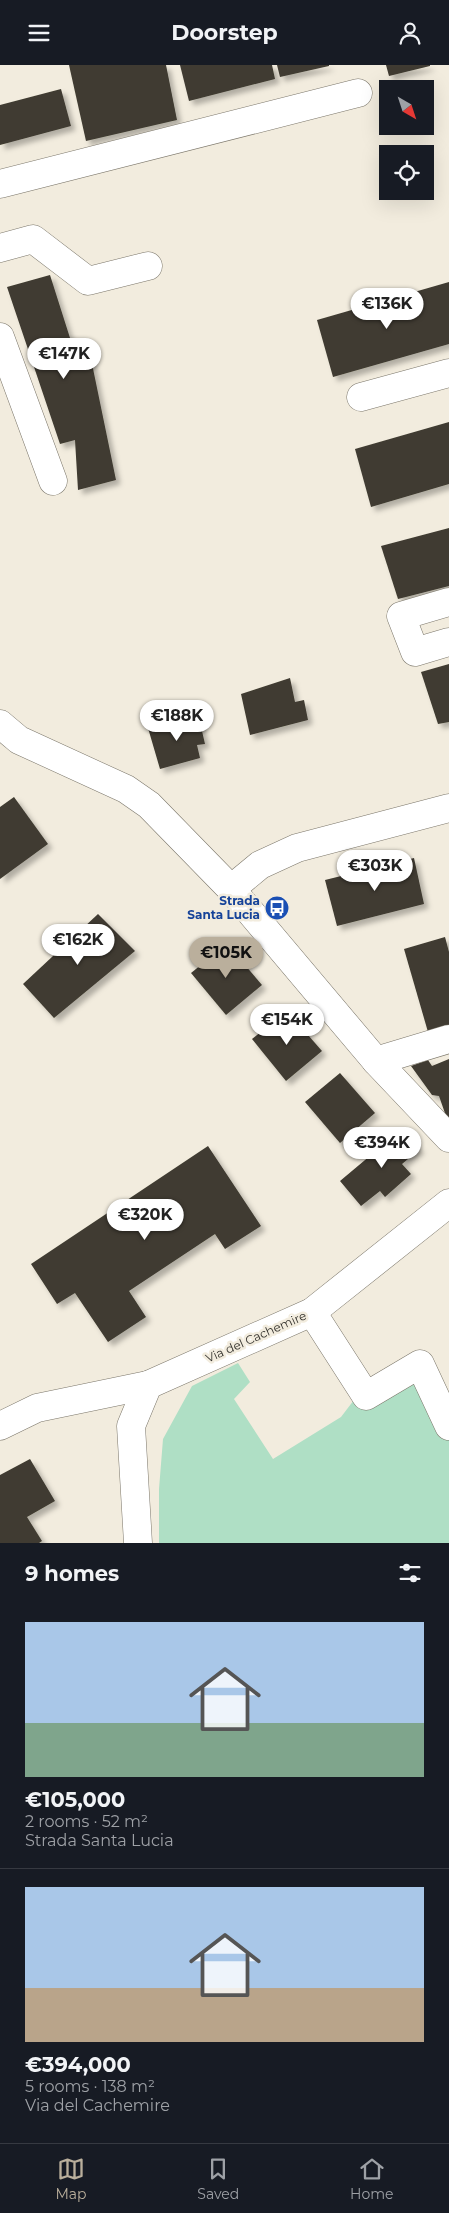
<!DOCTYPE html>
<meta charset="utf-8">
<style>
body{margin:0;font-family:Montserrat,sans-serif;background:#242831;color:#f1f3f6;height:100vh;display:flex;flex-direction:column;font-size:19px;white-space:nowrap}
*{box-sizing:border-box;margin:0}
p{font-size:16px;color:#9ea1a6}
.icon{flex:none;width:28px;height:28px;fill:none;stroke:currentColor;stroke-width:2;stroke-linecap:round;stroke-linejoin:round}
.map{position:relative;height:1478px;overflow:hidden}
.drawer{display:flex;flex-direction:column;background:#171b24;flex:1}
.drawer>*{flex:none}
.needle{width:32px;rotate:141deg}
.controls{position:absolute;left:379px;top:15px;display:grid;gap:10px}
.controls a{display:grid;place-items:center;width:55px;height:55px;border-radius:0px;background:#171b24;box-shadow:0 5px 20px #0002;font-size:25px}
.price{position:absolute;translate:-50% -42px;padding:0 11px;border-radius:18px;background:#fff;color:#222;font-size:16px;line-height:32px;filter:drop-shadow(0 1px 2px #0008)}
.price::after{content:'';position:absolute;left:50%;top:30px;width:15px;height:11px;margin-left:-8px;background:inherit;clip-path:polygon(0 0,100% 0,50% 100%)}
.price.active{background:#baaf9c;color:#111}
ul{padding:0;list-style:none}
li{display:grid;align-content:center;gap:10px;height:265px;padding:0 25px}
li+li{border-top:1px solid #363941}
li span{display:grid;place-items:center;height:155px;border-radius:0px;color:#555}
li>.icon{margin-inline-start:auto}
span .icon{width:90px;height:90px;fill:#fffc;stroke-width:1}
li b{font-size:21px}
h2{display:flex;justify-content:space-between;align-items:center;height:60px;padding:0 25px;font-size:21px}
header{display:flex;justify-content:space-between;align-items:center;height:65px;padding:0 25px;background:#171b24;font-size:22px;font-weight:700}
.menu{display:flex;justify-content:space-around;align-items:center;height:70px;border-top:1px solid #363941;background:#171b24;font-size:14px;color:#9ea1a6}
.menu a{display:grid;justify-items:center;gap:2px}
.menu .active{color:#baaf9c}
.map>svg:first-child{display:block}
.green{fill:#afdfc5}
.building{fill:#3f3b30;filter:url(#shadow)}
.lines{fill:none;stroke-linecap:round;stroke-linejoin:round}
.minor-casing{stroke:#7b766a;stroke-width:29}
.minor{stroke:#fff;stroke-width:28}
.labels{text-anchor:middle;stroke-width:5;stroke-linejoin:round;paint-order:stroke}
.transit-label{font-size:12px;font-weight:bold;fill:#164399;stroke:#f2ecde;text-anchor:end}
.street-label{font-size:12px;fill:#36342f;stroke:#f2ecde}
</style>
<header><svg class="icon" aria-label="menu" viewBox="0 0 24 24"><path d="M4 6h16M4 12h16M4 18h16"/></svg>Doorstep<svg class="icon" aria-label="person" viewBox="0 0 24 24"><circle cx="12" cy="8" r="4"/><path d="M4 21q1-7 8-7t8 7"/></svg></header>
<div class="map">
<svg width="449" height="1478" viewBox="0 0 449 1478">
<defs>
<filter id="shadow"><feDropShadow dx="4.5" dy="4.5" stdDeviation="2.5" flood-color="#0004"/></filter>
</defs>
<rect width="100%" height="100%" fill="#f2ecde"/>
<!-- green -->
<polygon class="green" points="238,1298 250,1317 234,1334 273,1394 341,1352 357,1331 417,1306 449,1372 449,1478 159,1478 159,1424 163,1374 192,1321"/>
<!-- building -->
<g class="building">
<polygon points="69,0 166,0 177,55 86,76"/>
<polygon points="180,0 272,0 275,14 189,36"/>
<polygon points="277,0 329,0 329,1 280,12"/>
<polygon points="386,0 430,0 430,1 389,11"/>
<polygon points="61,24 71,61 0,80 0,40"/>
<polygon points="50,210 77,295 90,289 116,415 78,425 75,375 60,379 7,222"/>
<polygon points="449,217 449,279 333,312 317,255"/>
<polygon points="449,357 449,419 371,442 355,384"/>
<polygon points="449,463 449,521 398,534 381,481"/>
<polygon points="449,599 449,657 438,659 421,607"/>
<polygon points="290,613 295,637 304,635 308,655 250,670 241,629"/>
<polygon points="199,653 205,679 197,680 200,693 160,704 148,663"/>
<polygon points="14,732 48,779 0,814 0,742"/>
<polygon points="414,793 424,839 337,861 325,815"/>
<polygon points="98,849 135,886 54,953 23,919"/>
<polygon points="445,872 449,887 449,961 428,967 404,884"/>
<polygon points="227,879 262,920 226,950 191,908"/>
<polygon points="287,946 322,986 286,1016 252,974"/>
<polygon points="449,994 449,1053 447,1054 439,1031 432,1030 411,1001 428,995 432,1001"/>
<polygon points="340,1008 375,1048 340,1078 305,1037"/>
<polygon points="402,1064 420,1084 402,1099 411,1109 385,1132 380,1126 361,1141 340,1116"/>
<polygon points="208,1081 261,1161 225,1184 215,1169 129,1226 146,1252 108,1277 75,1228 57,1239 31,1199"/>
<polygon points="30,1394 55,1436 27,1452 42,1476 39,1478 0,1478 0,1410"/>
</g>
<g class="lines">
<defs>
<g id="minor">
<polyline points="0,119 358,28"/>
<polyline points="0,183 33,174 88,216 148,201"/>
<polyline points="0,272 53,416"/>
<polyline points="361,332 449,308"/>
<polyline points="449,537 401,551 415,587 449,577"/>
<polyline points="0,659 19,675 126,724 149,740 231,824 376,996 449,1073"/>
<polyline points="231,824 260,800 297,783 449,743"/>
<polyline points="376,996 449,974"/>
<polyline points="312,1247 366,1331 420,1299 449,1361"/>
<polyline points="0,1361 37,1343 148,1320"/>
<polyline points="138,1478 131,1361 148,1320 312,1247 449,1138"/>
</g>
</defs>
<!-- minor casing -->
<use href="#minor" class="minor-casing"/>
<!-- minor -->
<use href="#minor" class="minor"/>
</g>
<!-- icons -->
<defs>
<symbol id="bus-disc" viewBox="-11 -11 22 22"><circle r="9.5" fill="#1a4fb4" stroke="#f2ecde"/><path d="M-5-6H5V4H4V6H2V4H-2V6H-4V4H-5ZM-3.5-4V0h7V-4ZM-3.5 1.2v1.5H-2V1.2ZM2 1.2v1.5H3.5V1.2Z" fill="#fff"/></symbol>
</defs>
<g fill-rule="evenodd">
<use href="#bus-disc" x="263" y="829" width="28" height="28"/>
</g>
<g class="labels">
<!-- transit labels -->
<g class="transit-label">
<text x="260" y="840">Strada<tspan x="260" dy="14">Santa Lucia</tspan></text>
</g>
<!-- street labels -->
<g class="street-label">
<text transform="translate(256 1272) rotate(-24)" y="4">Via del Cachemire</text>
</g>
</g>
</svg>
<div class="controls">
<a><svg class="needle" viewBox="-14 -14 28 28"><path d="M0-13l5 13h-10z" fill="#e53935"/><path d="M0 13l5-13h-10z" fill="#9ea1a6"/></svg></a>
<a><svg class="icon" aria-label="locate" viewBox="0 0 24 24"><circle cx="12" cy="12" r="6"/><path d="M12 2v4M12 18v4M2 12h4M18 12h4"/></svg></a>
</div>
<b class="price" style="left:387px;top:265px">€136K</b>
<b class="price" style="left:64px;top:315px">€147K</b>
<b class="price" style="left:177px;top:677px">€188K</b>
<b class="price" style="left:375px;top:827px">€303K</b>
<b class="price" style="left:78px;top:901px">€162K</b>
<b class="price active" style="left:226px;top:914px">€105K</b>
<b class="price" style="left:287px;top:981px">€154K</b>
<b class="price" style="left:382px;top:1104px">€394K</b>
<b class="price" style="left:145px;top:1176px">€320K</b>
</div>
<section class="drawer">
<h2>9 homes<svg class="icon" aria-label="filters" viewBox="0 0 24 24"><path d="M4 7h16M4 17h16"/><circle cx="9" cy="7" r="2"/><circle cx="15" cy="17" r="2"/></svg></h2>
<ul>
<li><span style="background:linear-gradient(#a9c7e8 65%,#7fa58c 0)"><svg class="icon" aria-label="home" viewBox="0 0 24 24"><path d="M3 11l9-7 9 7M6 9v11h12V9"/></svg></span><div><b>€105,000</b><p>2 rooms · 52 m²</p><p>Strada Santa Lucia</p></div></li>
<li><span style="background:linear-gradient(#a9c7e8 65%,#b9a48a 0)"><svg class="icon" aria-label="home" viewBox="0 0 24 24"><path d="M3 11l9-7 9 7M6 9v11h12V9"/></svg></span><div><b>€394,000</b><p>5 rooms · 138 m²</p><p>Via del Cachemire</p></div></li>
</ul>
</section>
<nav class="menu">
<a class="active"><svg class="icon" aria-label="map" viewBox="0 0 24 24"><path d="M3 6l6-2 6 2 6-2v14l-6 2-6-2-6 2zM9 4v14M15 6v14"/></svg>Map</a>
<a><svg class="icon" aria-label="saved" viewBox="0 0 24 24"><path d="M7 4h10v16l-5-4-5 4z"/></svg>Saved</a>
<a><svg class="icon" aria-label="home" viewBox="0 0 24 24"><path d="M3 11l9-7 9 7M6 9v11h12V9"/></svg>Home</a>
</nav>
